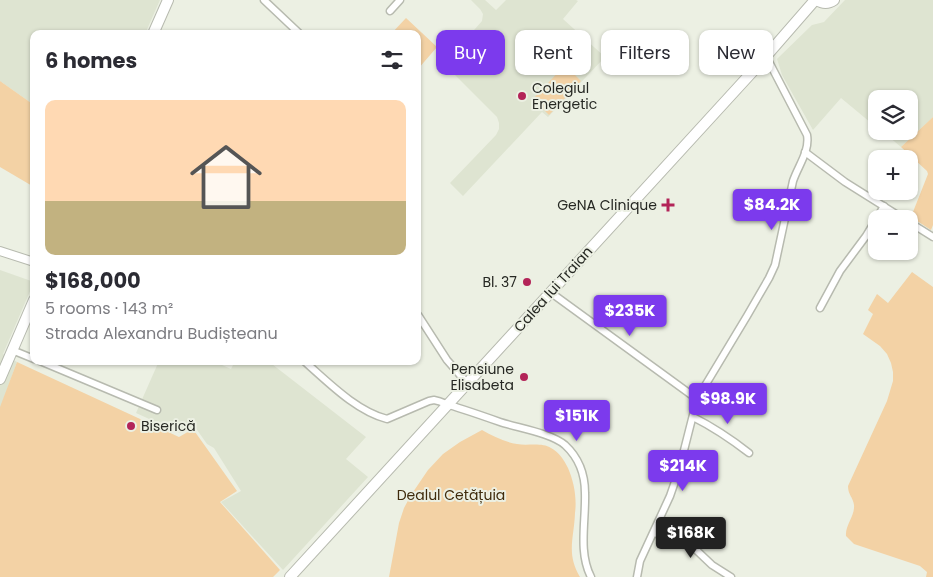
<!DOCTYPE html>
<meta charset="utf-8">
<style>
body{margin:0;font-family:Poppins,sans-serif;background:#f2f2f3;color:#2b2b33;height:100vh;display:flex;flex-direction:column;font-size:19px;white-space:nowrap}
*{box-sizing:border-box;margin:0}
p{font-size:16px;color:#7c7c81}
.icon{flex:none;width:28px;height:28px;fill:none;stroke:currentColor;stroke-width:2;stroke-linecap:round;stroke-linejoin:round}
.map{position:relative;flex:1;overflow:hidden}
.side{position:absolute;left:30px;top:30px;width:391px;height:335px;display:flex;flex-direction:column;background:#fff;border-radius:10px;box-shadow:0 1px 4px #0004}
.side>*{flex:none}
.hud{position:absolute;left:436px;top:30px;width:421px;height:45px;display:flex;gap:10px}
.controls{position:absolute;left:868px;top:90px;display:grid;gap:10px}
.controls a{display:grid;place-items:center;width:50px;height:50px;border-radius:10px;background:#fff;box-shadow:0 1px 4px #0004;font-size:25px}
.price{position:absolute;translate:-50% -42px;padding:0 11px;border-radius:5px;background:#7c3aed;color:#fff;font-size:16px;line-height:32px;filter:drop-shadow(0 1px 2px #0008)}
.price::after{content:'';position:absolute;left:50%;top:30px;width:15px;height:11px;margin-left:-8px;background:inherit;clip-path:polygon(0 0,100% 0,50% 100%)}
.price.on{background:#222;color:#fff}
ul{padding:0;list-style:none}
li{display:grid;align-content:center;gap:10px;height:265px;padding:0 15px}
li+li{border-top:1px solid #e1e1e2}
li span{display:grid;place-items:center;height:155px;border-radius:10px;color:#555}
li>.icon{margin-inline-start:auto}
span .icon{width:90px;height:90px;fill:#fffc;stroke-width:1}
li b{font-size:21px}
h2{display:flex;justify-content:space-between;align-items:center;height:60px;padding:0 15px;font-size:21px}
.tag{padding:0 18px;border-radius:10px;background:#fff;box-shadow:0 1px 4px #0004;font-size:18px;line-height:45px}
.tag.on{background:#7c3aed;color:#fff}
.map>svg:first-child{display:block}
.built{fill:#dee4d1}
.green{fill:#f3d2a5}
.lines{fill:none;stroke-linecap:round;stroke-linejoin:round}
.minor-casing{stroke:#b7baaf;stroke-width:9}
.tertiary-casing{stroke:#b7baaf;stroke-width:10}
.primary-casing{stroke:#b7baaf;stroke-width:12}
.trunk-casing{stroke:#b7baaf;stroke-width:12}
.minor{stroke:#fff;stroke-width:6}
.tertiary{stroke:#fff;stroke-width:8}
.primary{stroke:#fff;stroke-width:10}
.trunk{stroke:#fff;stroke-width:10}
.poi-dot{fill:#b32458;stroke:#ecf0e3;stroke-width:2}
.labels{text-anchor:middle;stroke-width:4;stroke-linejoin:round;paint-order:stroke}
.poi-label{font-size:14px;fill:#262823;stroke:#ecf0e3;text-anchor:end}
.street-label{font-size:14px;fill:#262823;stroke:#ecf0e3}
.park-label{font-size:14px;fill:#3f2b0c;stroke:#ecf0e3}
</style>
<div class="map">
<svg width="933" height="577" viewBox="0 0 933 577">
<rect width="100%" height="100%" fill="#ecf0e3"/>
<!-- built -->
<g class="built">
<polygon points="0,0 160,0 145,34 34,34 34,105 0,81"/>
<polygon points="471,0 485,0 496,10 506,0 576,0 578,1 563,19 605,57 548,117 542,112 463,196 450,183 496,135 499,129 499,123 497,117 444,64 482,21 483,14 480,9"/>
<polygon points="845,0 933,0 933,117 901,147 882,131 909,131 909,99 876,99 876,127 841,98 813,130 782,75 777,59 812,25 824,22"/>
<polygon points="0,270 34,282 3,354 17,362 0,409"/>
<polygon points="159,361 213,361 231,369 235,361 268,361 366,437 346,459 368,477 283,570 221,502 241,491 214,448 207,444 195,427 180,433 136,413"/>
</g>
<!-- green -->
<g class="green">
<polygon points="406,18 437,47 418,69 418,34 391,34"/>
<polygon points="565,65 581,81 549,115 533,99"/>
<polygon points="0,81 34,105 34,187 0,167"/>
<polygon points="933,117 933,225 931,230 911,217 928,174 927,171 901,147"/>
<path d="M 912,272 L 933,287 L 933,577 L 926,577 L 927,572 L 920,566 L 854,544 L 846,536 C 845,525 855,516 854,505 C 853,497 848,495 848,486 L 887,401 L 893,381 L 893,372 L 891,363 L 887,354 L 880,346 L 863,334 L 873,314 L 868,310 L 877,294 L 888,303 Z"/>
<polygon points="17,362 179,437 193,429 237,491 220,502 280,570 273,577 0,577 0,407"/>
<path d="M 482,430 C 493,436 504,442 517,444 C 528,446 542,442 551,448 C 559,452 564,460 568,468 C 574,482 577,498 575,513 C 574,539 566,553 580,577 L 389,577 L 399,523 L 404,508 L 411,495 L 428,470 L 443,454 L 460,442 Z"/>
</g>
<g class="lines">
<defs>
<g id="minor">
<polyline points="264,0 300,34"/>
<polyline points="390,11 400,0"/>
<polyline points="805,152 845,182 904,219"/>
<polyline points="909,222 933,237"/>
<polyline points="550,292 697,399"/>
<polyline points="820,308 840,271 866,236 884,206"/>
<polyline points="418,315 447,360 467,383"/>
<polyline points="12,350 34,359"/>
<polyline points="40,361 157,410"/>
<path d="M 304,361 C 328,382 356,411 387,419 L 429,401 L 434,400 C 440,401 444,403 449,405 C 466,410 483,416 500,422 C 518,428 551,433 565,445 C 579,458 585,475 585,493 C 586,521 578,552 591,577"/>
<path d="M 693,417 C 713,427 731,439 749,453"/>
<polyline points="654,533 692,546 712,565 731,577"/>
<path d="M 637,577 L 640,561 L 670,496 L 679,470 L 697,399 L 747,316 L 769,278 L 775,265 L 793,181 C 798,166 810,151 807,135 L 766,56"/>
</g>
<polyline id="tertiary" points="0,251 34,262"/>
<g id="primary">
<path d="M 817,0 C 823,4 828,4 834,0"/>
<polyline points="290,577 754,70 815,0"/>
</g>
<g id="trunk">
<polyline points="153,34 168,0"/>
<polyline points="0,379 34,300"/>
</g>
</defs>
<!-- minor casing -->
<use href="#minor" class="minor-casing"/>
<!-- tertiary casing -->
<use href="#tertiary" class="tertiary-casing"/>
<!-- primary casing -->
<use href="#primary" class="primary-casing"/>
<!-- trunk casing -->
<use href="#trunk" class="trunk-casing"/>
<!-- minor -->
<use href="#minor" class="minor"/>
<!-- tertiary -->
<use href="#tertiary" class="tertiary"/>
<!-- primary -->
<use href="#primary" class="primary"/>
<!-- trunk -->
<use href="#trunk" class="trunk"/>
</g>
<!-- markers -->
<g class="poi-dot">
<circle cx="522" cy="96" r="5"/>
<path d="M665.5 197.5h5v5h5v5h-5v5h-5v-5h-5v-5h5z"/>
<circle cx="527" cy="282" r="5"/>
<circle cx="524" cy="377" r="5"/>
<circle cx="131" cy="426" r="5"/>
</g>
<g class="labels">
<!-- poi labels -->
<g class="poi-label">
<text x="532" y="93" text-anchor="start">Colegiul<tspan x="532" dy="16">Energetic</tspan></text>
<text x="657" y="210">GeNA Clinique</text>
<text x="517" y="287">Bl. 37</text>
<text x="514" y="374">Pensiune<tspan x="514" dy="16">Elisabeta</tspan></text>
<text x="141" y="431" text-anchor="start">Biserică</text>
</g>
<!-- street labels -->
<g class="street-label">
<text transform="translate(553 289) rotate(-48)" y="5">Calea lui Traian</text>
</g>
<!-- park labels -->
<g class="park-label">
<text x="451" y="500">Dealul Cetățuia</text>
</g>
</g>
</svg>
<div class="controls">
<a><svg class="icon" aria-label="layers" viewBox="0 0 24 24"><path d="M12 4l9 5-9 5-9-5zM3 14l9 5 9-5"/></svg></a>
<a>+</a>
<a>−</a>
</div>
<b class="price" style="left:772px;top:231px">$84.2K</b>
<b class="price" style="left:630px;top:337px">$235K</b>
<b class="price" style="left:728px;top:425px">$98.9K</b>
<b class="price" style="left:577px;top:442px">$151K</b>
<b class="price" style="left:683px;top:492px">$214K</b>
<b class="price on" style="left:691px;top:559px">$168K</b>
<div class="hud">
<a class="tag on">Buy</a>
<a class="tag">Rent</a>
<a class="tag">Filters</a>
<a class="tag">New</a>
</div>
<section class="side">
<h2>6 homes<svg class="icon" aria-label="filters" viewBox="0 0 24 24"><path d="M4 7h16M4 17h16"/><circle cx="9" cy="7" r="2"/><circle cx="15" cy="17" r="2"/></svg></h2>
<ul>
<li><span style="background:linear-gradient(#ffd9b3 65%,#c2b280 0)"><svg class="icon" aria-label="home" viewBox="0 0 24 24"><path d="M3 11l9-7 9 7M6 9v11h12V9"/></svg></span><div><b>$168,000</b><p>5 rooms · 143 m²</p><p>Strada Alexandru Budișteanu</p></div></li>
</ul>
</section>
</div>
